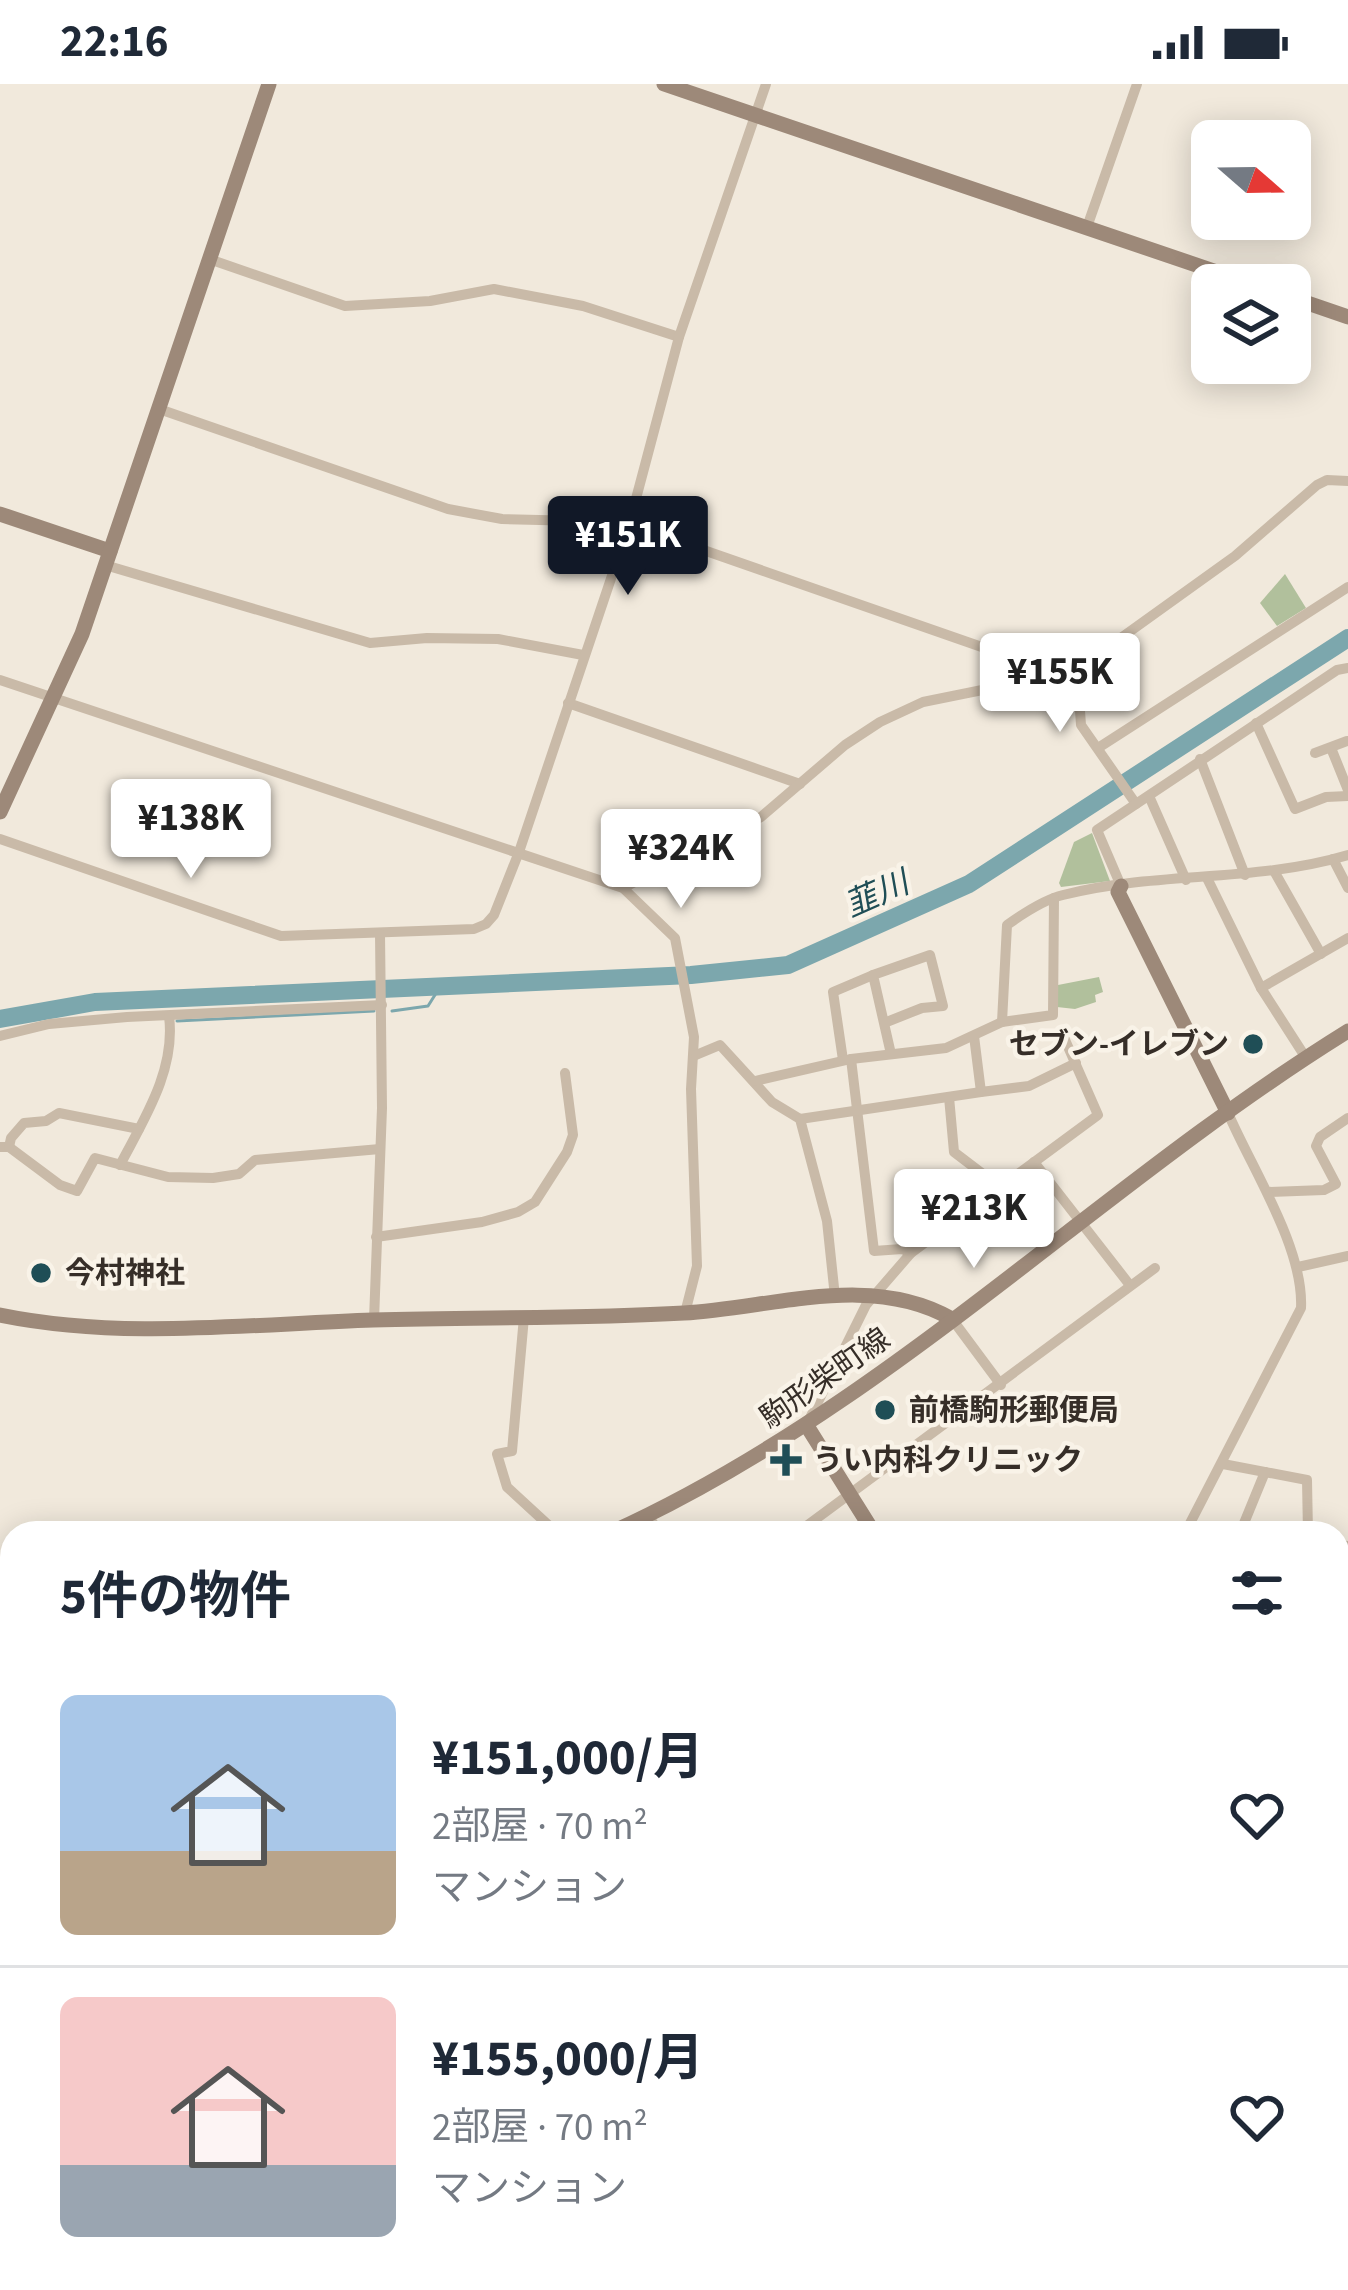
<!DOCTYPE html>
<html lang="ja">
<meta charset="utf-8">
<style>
body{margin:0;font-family:"Source Sans 3","Noto Sans JP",sans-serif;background:#f6f6f7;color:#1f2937;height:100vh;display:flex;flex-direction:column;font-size:45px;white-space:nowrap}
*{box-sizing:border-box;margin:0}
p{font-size:39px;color:#747a83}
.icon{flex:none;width:66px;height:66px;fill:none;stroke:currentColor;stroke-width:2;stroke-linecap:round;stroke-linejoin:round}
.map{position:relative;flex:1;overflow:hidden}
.panel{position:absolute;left:0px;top:1437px;width:1350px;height:771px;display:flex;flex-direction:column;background:#fff;border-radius:36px 36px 0 0;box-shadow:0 6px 30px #0003}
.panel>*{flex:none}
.needle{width:78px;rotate:110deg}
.controls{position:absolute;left:1191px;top:36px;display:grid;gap:24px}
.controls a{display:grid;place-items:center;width:120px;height:120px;border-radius:18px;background:#fff;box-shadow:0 6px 30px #0003;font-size:60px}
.price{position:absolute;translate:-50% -102px;padding:0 27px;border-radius:12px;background:#fff;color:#222;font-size:39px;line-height:78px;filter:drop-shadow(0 3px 6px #0008)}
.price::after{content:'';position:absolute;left:50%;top:72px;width:36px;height:27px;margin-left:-18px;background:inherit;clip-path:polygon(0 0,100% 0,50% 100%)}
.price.on{background:#111827;color:#fff}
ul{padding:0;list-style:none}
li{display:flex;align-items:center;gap:36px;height:300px;padding:0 60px}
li+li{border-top:3px solid #e0e1e3}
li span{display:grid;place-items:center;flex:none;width:336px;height:240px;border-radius:18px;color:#555}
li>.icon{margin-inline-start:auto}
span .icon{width:144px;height:144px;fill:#fffc;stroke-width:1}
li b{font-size:51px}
h2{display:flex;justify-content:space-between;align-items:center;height:144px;padding:0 60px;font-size:51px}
.status{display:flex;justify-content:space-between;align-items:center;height:84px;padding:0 60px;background:#fff;direction:ltr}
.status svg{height:33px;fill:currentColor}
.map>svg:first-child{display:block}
.green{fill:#b1c09c}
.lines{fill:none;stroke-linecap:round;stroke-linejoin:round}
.stream{stroke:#7ca7ad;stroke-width:3}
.river{stroke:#7ca7ad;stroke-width:18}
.street{stroke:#c9baa8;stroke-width:10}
.secondary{stroke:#9d8979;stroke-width:15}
.primary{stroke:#77665a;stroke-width:16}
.poi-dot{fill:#1f4e56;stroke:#f9f3e8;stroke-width:4.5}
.labels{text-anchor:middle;stroke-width:9;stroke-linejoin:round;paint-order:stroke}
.poi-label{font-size:30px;font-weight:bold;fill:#362e28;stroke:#f9f3e8;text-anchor:start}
.street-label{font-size:30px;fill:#362e28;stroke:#f9f3e8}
.water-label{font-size:33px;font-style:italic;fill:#1f4e56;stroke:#f9f3e8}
</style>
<div class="status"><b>22:16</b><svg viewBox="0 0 49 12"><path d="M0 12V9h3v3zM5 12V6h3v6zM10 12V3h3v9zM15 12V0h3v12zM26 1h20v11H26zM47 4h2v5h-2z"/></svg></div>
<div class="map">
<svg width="1348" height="2206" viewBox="0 0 1348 2206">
<rect width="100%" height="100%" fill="#f1e9dc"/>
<!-- green -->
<g class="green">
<polygon points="1285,490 1306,524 1277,542 1260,519"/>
<polygon points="1092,749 1110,797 1061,803 1059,799 1074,758"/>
<polygon points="1099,893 1103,908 1095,911 1096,918 1075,925 1057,923 1058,901"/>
</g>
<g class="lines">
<!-- stream -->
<g class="stream">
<polyline points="392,927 428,922 440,903"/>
<polyline points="177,937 374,927"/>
</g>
<!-- river -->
<polyline class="river" points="0,935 95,918 691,891 788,881 969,800 1348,554"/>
<!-- street -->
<g class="street">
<polyline points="1087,143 1137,0"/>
<polyline points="209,175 345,222 430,217 494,205 583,222 679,253"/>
<polyline points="159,325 448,425 502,435 623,438 1042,584 1086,579 1235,472 1317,401 1327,396 1348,397"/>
<polyline points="105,481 370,559 427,554 498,555 583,571"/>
<polyline points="1077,583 1081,641 1136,720"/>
<polyline points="0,596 623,804 675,854 694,953 691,1005 697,1182 685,1229"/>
<polyline points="568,619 800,700"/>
<polyline points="1256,639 1295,725 1326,713 1348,712"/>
<polyline points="1098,664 1348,503"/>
<polyline points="1331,664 1348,706"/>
<polyline points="1315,669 1347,657"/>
<polyline points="1200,675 1245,791"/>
<polyline points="1149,712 1186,796"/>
<polyline points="0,755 281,852 474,845 486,840 494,831 519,768 629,441 679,253 766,0"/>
<polyline points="1333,775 1348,804"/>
<polyline points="1274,787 1321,870"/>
<polyline points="1207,794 1261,904 1306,974"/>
<polyline points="1121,802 1097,746 1337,586 1348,584"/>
<polyline points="623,804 761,733 845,661 880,638 923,618 1002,602 1042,584"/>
<polyline points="1261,904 1348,854"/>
<path d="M 1002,938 L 1007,841 C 1021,831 1046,815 1063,811 C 1156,787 1254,799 1348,771"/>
<polyline points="884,939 922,924 943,922 930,871 873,891 891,970"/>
<polyline points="0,952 49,940 127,933 382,921"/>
<polyline points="974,952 981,1008 1029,1002 1076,979"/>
<polyline points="696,971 720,961 772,1018 800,1035 827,1137 835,1213"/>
<polyline points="851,975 874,1167 902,1165 911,1169"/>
<polyline points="843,976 833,908 873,891"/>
<polyline points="755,997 851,975 946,964 1002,938 1053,931 1054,814"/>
<polyline points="949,1013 954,1068 1000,1103"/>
<polyline points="800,1035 981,1008"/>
<polyline points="0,1063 9,1063 60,1101 77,1107 95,1074 168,1093 213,1094 239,1090 255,1076 380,1065"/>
<polyline points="9,1063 11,1054 24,1039 46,1037 59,1029 139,1045"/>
<polyline points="1034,1078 1129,1200"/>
<path d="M 120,1081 C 144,1035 176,986 169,932"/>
<polyline points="1268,1108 1324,1106 1336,1100 1316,1062 1320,1053 1348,1034"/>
<polyline points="376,1153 482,1138 518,1128 535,1118 567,1068 573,1051 565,989"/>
<polyline points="1298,1183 1348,1172"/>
<polyline points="524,1233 512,1367 497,1370 507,1403 557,1449"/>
<polyline points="952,1235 1001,1301"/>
<polyline points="374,1236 382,1024 380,850"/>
<polyline points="810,1334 866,1221 911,1169 1098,1031 1062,949"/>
<polyline points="1223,1380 1307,1396 1308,1449"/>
<polyline points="648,1432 660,1449"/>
<polyline points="797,1449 1155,1184"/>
<path d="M 1185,1449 L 1301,1224 C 1304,1164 1252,1085 1228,1029"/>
<polyline points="1240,1449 1265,1388"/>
<polyline points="1338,1461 1348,1462"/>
<polyline points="1338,1514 1348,1515"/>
<polyline points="1338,1557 1348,1599"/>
<polyline points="1338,1648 1348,1645"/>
<polyline points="0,1692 12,1692"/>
<polyline points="1338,1765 1348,1762"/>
<polyline points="0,1867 12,1860"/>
<polyline points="1338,1880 1348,1867"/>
<polyline points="0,2027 12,2032"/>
<polyline points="105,2196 120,2203 225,2206"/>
<polyline points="712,2196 718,2206"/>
<polyline points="1123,2196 1124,2206"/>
<polyline points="23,2206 28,2196"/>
<polyline points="549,2206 554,2197"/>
</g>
<!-- secondary -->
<g class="secondary">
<polyline points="664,0 1255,201"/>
<polyline points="1290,213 1348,233"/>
<polyline points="0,430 110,467"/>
<polyline points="0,728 82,550 269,0"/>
<polyline points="1121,802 1118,808 1228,1029"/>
<path d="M 0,1231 C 122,1256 250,1240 373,1236 C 477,1233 581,1235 684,1229 C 772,1224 871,1188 952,1235"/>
<polyline points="807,1342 874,1449"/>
<path d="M 610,1449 C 884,1325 1095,1104 1348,947"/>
<polyline points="0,1726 12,1721"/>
<polyline points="0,2103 12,2084"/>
<polyline points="460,2196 475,2206"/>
<polyline points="304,2206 318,2196"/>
<polyline points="731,2206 751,2196"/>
</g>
<!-- primary -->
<g class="primary">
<polyline points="1338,1995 1348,1991"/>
<polyline points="1338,2011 1348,2007"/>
<polyline points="910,2206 930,2196"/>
<polyline points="941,2206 960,2196"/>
</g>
</g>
<!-- markers -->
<g class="poi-dot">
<circle cx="1253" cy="960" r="12"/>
<circle cx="41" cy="1189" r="12"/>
<circle cx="885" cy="1326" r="12"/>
<path d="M780 1358h12v12h12v12h-12v12h-12v-12h-12v-12h12z"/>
</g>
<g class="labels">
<!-- poi labels -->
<g class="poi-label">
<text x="1229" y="970" text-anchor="end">セブン-イレブン</text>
<text x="65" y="1199">今村神社</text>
<text x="909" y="1336">前橋駒形郵便局</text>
<text x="813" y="1386">うい内科クリニック</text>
</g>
<!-- street labels -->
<g class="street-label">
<text transform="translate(825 1294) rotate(-35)" y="10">駒形柴町線</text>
</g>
<!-- water labels -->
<g class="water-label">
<text transform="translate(876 809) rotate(-24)" y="12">韮川</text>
</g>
</g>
</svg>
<div class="controls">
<a><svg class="needle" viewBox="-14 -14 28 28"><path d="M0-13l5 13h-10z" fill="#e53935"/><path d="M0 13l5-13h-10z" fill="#747a83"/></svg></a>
<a><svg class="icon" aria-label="layers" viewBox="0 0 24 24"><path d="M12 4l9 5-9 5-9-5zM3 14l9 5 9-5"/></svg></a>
</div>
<b class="price on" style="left:628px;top:514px">¥151K</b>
<b class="price" style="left:1060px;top:651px">¥155K</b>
<b class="price" style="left:191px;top:797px">¥138K</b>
<b class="price" style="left:681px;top:827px">¥324K</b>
<b class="price" style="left:974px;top:1187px">¥213K</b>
<section class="panel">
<h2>5件の物件<svg class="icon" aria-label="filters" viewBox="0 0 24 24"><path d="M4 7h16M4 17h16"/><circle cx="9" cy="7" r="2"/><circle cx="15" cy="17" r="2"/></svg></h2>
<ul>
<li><span style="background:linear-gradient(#a9c7e8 65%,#b9a48a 0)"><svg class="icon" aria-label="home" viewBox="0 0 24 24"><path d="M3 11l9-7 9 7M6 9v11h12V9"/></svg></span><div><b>¥151,000/月</b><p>2部屋 · 70 m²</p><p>マンション</p></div><svg class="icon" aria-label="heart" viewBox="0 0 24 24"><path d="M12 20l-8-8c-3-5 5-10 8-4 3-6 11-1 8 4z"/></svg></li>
<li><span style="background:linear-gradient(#f6c9c9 70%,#9aa5b1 0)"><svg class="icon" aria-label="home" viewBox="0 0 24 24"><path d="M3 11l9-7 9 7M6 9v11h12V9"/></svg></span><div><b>¥155,000/月</b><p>2部屋 · 70 m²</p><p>マンション</p></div><svg class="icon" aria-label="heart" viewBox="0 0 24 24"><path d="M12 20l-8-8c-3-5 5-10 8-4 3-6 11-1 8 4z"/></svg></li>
</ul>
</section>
</div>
